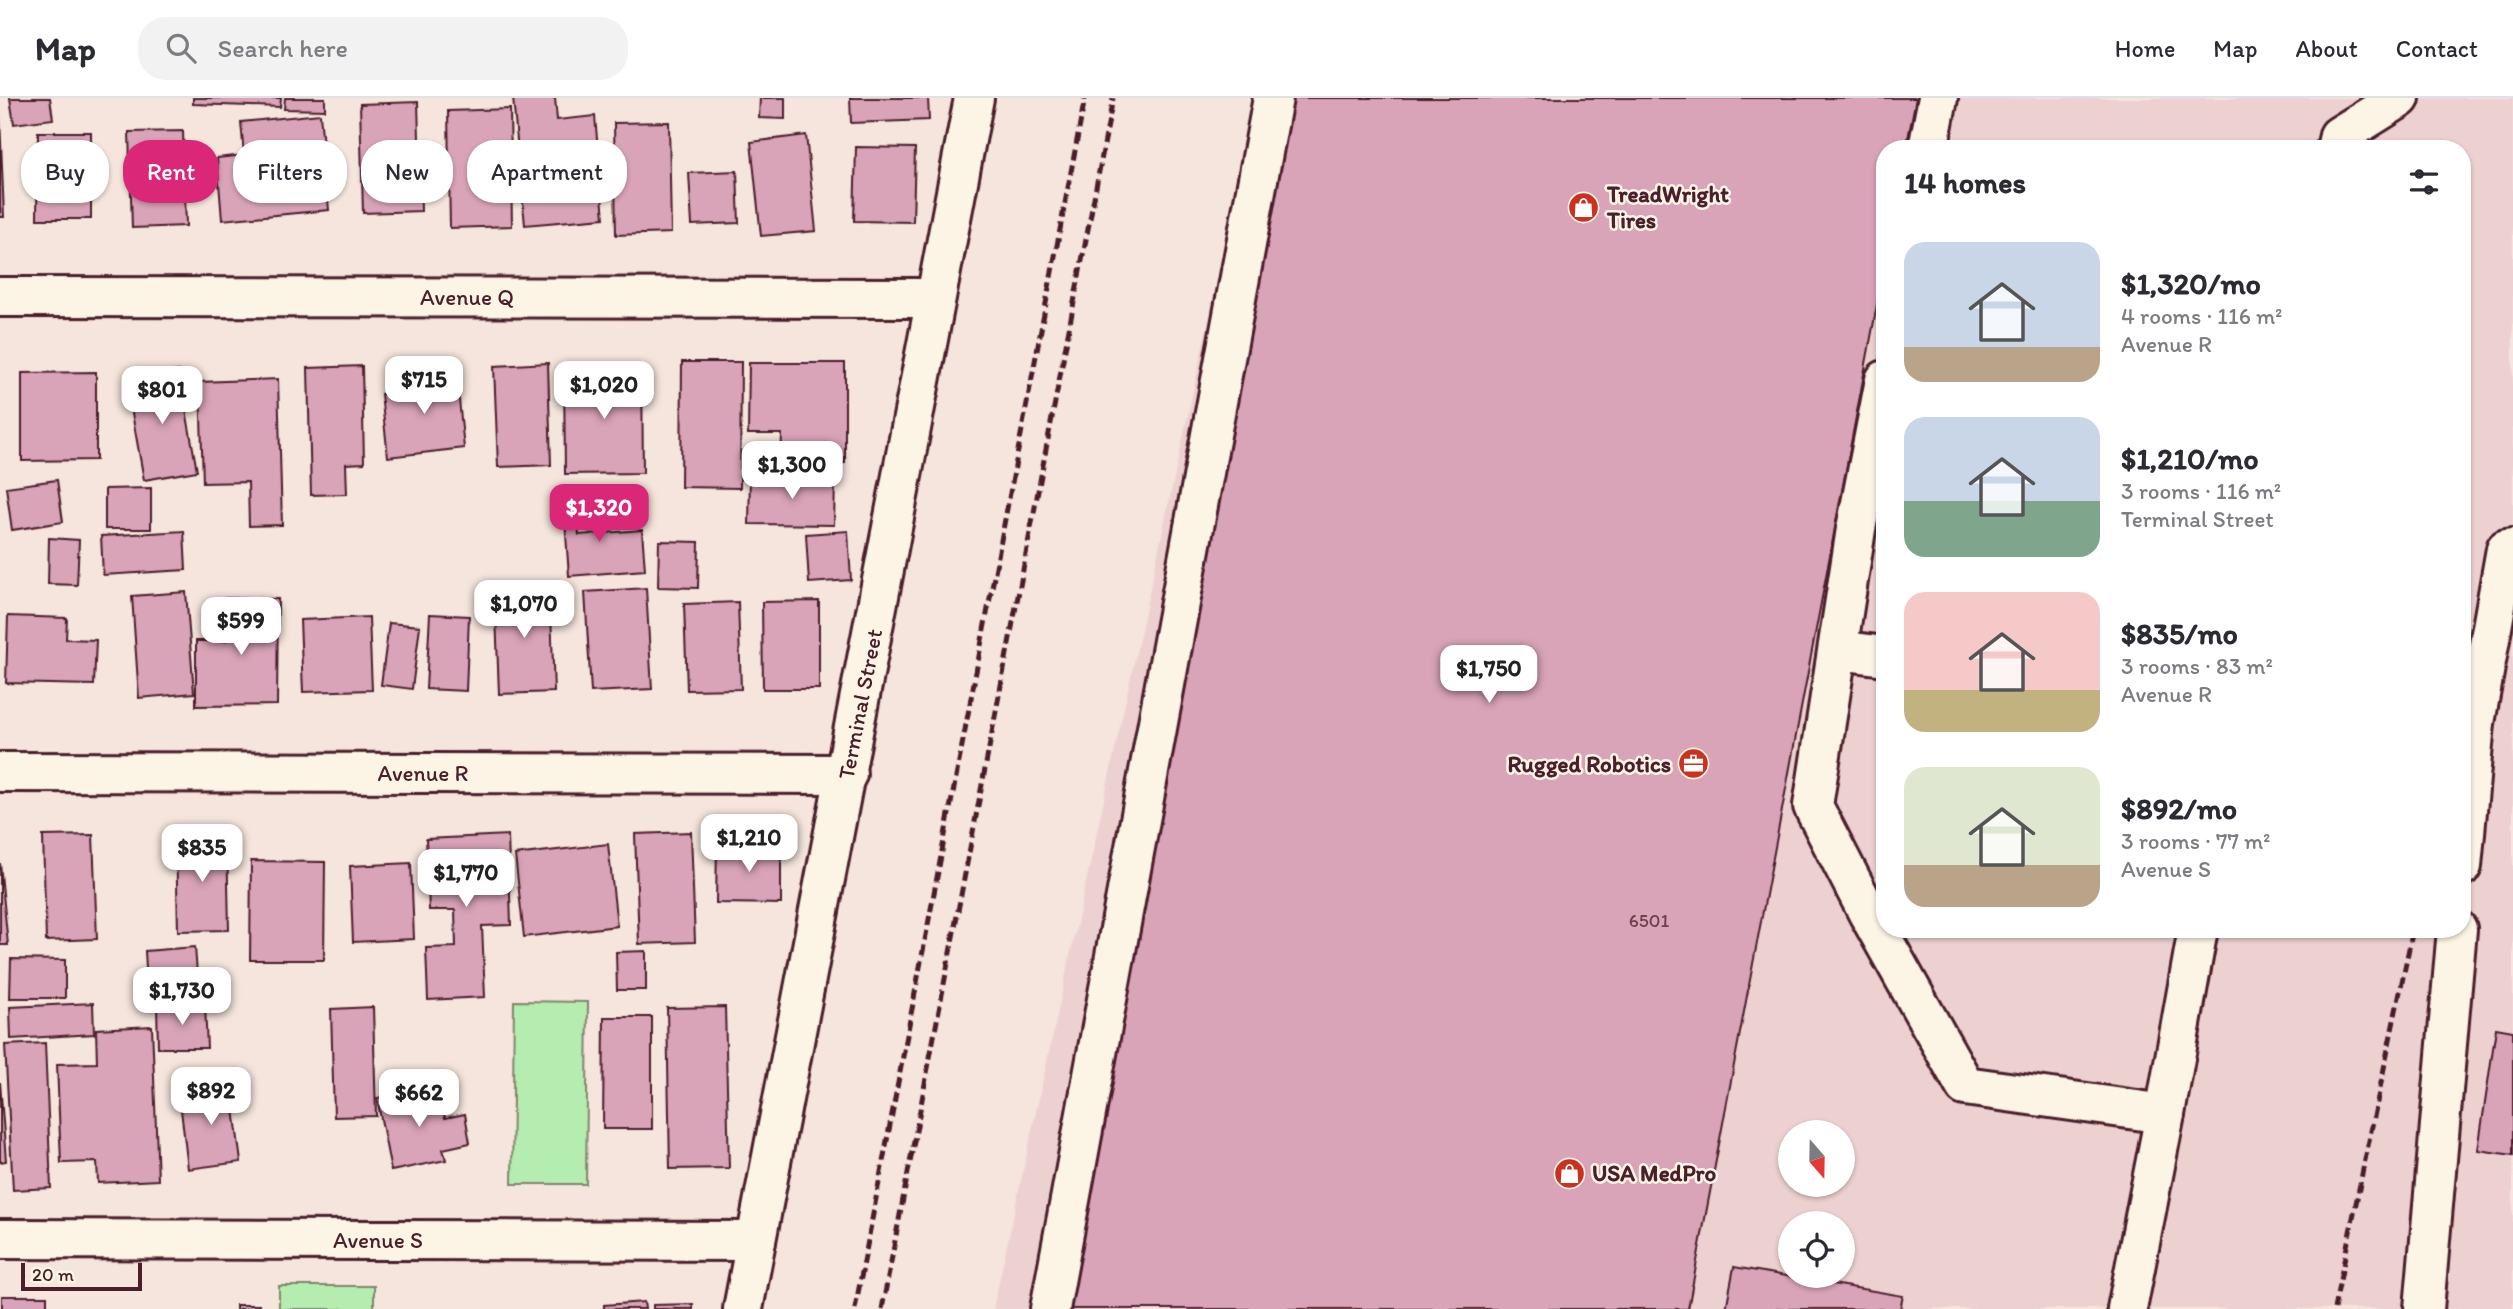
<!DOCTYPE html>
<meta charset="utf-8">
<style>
body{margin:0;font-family:Itim,sans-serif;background:#f2f2f3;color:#2b2b33;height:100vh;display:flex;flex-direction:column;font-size:26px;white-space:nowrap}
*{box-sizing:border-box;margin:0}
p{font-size:23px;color:#7c7c81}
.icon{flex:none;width:38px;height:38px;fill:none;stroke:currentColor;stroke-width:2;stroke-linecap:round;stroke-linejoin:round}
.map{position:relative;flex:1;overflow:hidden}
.drawer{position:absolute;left:1876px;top:42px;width:595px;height:798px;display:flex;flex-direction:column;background:#fff;border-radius:28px;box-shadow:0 2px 5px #0004}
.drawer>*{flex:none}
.top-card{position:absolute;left:21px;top:42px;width:665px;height:63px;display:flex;gap:14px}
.needle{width:46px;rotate:160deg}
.controls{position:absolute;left:1778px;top:1022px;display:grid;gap:14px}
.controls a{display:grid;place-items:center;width:77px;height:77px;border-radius:50%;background:#fff;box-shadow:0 2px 5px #0004;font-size:35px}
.scale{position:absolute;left:21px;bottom:18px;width:121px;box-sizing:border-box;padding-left:7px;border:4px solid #4a1f2b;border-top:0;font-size:19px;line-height:24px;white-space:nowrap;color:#4a1f2b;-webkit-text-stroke:5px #fcf5e5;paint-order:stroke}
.price{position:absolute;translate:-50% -60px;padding:0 16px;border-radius:14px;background:#fff;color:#222;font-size:23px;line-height:46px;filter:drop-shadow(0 2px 4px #0008)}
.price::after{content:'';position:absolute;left:50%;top:42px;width:21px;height:16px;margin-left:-10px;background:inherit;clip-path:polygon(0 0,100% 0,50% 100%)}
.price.active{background:#db2777;color:#fff}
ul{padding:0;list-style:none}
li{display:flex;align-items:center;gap:21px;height:175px;padding:0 28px}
li span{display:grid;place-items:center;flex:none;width:196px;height:140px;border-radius:21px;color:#555}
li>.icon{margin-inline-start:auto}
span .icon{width:84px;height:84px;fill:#fffc;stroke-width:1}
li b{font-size:30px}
h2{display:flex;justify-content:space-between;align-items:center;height:84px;padding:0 28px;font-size:30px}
.tag{padding:0 24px;border-radius:28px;background:#fff;box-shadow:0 2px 5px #0004;font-size:24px;line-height:63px}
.tag.active{background:#db2777;color:#fff}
header{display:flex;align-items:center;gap:42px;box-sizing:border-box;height:98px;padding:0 35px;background:#fff;border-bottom:2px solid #e1e1e2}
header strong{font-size:33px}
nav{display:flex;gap:38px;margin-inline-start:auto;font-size:24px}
.search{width:490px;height:63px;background:#f2f2f3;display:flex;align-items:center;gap:18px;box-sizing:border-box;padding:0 24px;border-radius:28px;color:#7c7c81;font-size:26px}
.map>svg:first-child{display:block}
.built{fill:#edd1d1;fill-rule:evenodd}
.green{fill:#b5ecaf;stroke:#80866d;stroke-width:2}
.building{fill:#d9a3b8;stroke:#4a1f2b;stroke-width:2}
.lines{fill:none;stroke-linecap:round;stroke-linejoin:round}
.minor-casing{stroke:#4a1f2b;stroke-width:44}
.minor{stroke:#fcf5e5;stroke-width:38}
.rail{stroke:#4a1f2b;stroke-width:5;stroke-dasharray:10 5;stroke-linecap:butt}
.labels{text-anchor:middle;stroke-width:5;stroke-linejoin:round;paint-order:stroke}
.number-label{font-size:19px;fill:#6e404e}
.poi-label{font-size:23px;font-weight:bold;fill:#4a1f2b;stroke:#fcf5e5;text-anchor:start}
.street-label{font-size:23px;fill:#4a1f2b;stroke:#fcf5e5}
</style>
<header>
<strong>Map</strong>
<div class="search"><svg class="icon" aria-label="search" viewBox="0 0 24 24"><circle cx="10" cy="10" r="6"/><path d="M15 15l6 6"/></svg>Search here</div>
<nav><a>Home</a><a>Map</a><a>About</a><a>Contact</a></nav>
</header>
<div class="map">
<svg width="2513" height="1211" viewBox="0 0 2513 1211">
<rect width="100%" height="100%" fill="#f5e5dc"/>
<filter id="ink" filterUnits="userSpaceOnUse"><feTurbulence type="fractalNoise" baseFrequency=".0143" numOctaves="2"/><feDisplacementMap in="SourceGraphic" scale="14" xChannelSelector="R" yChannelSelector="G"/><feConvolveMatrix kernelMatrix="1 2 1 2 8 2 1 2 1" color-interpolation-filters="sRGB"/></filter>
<g filter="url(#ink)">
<!-- built -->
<path class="built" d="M 1257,0 L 2513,0 L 2513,1211 L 993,1211 ZM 1885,51 L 2462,51 L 2462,831 L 1885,831 ZM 1790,1034 L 1843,1034 L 1843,1087 L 1790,1087 ZM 1790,1125 L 1843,1125 L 1843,1178 L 1790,1178 Z"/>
<!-- green -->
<g class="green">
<polygon points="514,903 588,904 586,1086 512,1086"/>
<rect x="279" y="1188" width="95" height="23"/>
</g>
<!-- building -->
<g class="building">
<polygon points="10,0 50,0 53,21 14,26"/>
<polygon points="193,0 281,0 280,9 193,6"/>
<polygon points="285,0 325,0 325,12 284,11"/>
<polygon points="513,0 555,0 557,22 595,18 604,120 525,127"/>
<polygon points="760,0 785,0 785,21 759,20"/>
<polygon points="850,0 928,0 929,22 851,25"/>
<polygon points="1293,0 1916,0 1906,51 1885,51 1885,165 1688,1211 1063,1211"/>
<polygon points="418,4 421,113 363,115 360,6"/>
<polygon points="510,11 512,128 450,130 448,13"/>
<polygon points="320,16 329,112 222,122 217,60 244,57 241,24"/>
<polygon points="0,18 4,119 0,119"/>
<polygon points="669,24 671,135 616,137 614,25"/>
<polygon points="183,33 186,128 132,130 129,34"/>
<polygon points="38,34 91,34 91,121 37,121"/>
<polygon points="806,37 816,133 761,138 751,44"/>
<polygon points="856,49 915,50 913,124 854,123"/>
<polygon points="737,73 739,125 692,127 689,75"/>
<polygon points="682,264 741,264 740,390 681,389"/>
<polygon points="548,265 551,367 498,369 494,268"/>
<polygon points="749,265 845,265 845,365 781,364 782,336 748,336"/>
<polygon points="362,268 364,365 346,366 347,396 311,397 308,270"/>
<polygon points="642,269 643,375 565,376 564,270"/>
<polygon points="179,273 197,373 144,382 126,282"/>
<polygon points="456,273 464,350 388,359 381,296 412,293 410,278"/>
<polygon points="96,274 96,362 22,363 22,275"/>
<polygon points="278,281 282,427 249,428 248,384 203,385 200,284"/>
<polygon points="750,379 835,380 834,427 749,426"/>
<polygon points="57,382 63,424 12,432 6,389"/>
<polygon points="151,390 151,431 105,431 105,391"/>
<polygon points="595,393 596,406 577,408 579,437 642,432 645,472 569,478 563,395"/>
<polygon points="184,433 186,472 103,477 101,438"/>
<polygon points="848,433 851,482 809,485 806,436"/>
<polygon points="49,440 79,442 77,487 48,486"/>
<polygon points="659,443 699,444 698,490 658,489"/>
<polygon points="550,487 554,594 499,596 495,489"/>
<polygon points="646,490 652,591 591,594 585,494"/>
<polygon points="186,494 194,595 139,600 132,498"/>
<polygon points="226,500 278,501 277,607 196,608 196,543 226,543"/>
<polygon points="819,503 819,591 763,591 762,504"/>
<polygon points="738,504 741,591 687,592 684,506"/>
<polygon points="430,516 469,518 466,593 426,591"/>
<polygon points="8,518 67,520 66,541 96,542 94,587 6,585"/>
<polygon points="369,519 372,592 303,594 300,522"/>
<polygon points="389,525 420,528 412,591 381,587"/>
<polygon points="691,734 695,844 639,846 635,736"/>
<polygon points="93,737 97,841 46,843 43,738"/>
<polygon points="508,737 511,827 482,828 485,899 428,902 426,850 456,849 455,812 429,812 426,741"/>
<polygon points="227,738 229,832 178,833 176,739"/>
<polygon points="717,745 781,746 781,806 716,805"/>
<polygon points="608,746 617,828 524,839 515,757"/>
<polygon points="251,763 325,764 324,862 250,862"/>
<polygon points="0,765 8,847 0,847"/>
<polygon points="411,765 414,841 353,844 350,768"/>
<polygon points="195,849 199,902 148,905 145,853"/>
<polygon points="646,853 646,892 617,892 616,854"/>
<polygon points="11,861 65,862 65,900 10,900"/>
<polygon points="93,905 94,936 11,941 10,909"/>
<polygon points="205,907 207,950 158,950 157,908"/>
<polygon points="373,909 376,1018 334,1019 331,911"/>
<polygon points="725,909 729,1070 670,1071 667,910"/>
<polygon points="604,919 652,919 652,1031 603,1031"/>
<polygon points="152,928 158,1082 98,1085 97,1064 61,1065 57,966 97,965 96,931"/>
<polygon points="2496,930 2513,933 2513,1057 2478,1052"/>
<polygon points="45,945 51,1090 13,1092 5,947"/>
<polygon points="230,981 241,1064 188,1071 180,1003 207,999 205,984"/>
<polygon points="0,984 6,1063 0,1064"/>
<polygon points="438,989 445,1020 465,1016 470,1045 443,1051 446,1062 391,1073 377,1000"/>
<polygon points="1734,1169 1903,1198 1900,1211 1726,1211"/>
<rect x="2" y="1198" width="45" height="13"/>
<polygon points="644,1204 645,1211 604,1211 604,1207"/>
<polygon points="693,1206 693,1211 653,1211 653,1207"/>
<rect x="236" y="1207" width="23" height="4"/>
</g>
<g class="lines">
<defs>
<g id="minor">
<polyline points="1928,51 1938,0"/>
<polyline points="2336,51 2339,38 2400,0"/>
<polyline points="0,199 935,200"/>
<polyline points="1885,282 1856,431 1813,708 1868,815 1965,988 2165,1016"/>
<polyline points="1838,552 1885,558"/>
<polyline points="0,674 847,676"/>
<polyline points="2462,768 2475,625 2506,451 2513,450"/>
<polyline points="0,1141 756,1143"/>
<polyline points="743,1211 974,0"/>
<polyline points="1050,1211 1273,0"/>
<polyline points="2127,1211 2165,1016 2198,831"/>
<polyline points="2424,1211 2457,831"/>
</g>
</defs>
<!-- minor casing -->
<use href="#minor" class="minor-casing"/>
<!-- minor -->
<use href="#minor" class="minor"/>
<!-- rail -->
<g class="rail">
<polyline points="855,1211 1085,0"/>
<polyline points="882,1211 1113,0"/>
<polyline points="2334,1211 2413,831"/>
</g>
</g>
</g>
<!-- icons -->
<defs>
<symbol id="shop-disc" viewBox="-11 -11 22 22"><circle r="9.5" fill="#c8321e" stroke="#fcf5e5"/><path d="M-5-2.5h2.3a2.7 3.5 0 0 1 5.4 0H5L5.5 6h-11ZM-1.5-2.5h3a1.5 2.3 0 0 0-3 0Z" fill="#fff"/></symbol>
<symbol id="office-disc" viewBox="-11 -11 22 22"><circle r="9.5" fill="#c8321e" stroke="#fcf5e5"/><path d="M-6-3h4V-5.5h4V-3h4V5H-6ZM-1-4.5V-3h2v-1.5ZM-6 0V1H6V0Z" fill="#fff"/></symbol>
</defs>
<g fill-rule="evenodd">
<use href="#shop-disc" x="1566" y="92" width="35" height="35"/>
<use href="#office-disc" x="1676" y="648" width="35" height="35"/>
<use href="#shop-disc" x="1552" y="1058" width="35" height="35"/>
</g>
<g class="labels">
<!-- number labels -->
<g class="number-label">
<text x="1649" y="829">6501</text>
</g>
<!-- poi labels -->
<g class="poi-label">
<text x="1607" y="104">TreadWright<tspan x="1607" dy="26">Tires</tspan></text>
<text x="1671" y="674" text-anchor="end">Rugged Robotics</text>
<text x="1592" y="1083">USA MedPro</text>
</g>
<!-- street labels -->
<g class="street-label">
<text x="467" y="207">Avenue Q</text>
<text transform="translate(860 606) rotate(-79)" y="8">Terminal Street</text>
<text x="423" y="683">Avenue R</text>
<text x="378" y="1150">Avenue S</text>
</g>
</g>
</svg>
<div class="controls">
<a><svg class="needle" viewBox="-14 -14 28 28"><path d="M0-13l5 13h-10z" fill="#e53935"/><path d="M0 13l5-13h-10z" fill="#7c7c81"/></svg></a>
<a><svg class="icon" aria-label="locate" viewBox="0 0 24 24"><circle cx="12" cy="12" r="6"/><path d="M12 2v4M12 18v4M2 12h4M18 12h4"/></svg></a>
</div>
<div class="scale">20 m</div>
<b class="price" style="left:424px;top:318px">$715</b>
<b class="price" style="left:604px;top:323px">$1,020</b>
<b class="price" style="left:162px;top:328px">$801</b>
<b class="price" style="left:792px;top:403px">$1,300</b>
<b class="price active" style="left:599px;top:446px">$1,320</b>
<b class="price" style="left:524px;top:542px">$1,070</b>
<b class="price" style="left:241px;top:559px">$599</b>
<b class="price" style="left:1489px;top:607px">$1,750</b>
<b class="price" style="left:749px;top:776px">$1,210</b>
<b class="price" style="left:202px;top:786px">$835</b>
<b class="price" style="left:466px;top:811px">$1,770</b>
<b class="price" style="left:182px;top:929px">$1,730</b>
<b class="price" style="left:211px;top:1029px">$892</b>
<b class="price" style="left:419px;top:1031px">$662</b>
<div class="top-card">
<a class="tag">Buy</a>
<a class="tag active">Rent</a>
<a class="tag">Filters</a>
<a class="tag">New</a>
<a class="tag">Apartment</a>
</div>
<section class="drawer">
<h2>14 homes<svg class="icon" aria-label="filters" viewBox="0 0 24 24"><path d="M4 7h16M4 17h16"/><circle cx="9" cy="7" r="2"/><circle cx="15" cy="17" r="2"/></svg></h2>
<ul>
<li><span style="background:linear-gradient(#c9d6e8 75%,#b9a48a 0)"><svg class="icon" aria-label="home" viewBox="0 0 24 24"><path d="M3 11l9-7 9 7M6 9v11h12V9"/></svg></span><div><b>$1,320/mo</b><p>4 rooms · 116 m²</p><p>Avenue R</p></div></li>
<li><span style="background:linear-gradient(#c9d6e8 60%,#7fa58c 0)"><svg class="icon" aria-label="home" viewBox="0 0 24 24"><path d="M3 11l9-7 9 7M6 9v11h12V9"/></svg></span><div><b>$1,210/mo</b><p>3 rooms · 116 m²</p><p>Terminal Street</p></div></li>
<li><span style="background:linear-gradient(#f6c9c9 70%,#c2b280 0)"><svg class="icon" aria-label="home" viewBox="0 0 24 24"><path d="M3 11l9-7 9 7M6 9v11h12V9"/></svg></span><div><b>$835/mo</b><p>3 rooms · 83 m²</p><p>Avenue R</p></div></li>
<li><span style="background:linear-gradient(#dfe7d0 70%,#b9a48a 0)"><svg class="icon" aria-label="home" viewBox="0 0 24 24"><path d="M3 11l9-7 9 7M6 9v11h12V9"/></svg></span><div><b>$892/mo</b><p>3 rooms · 77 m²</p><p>Avenue S</p></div></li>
</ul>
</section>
</div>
